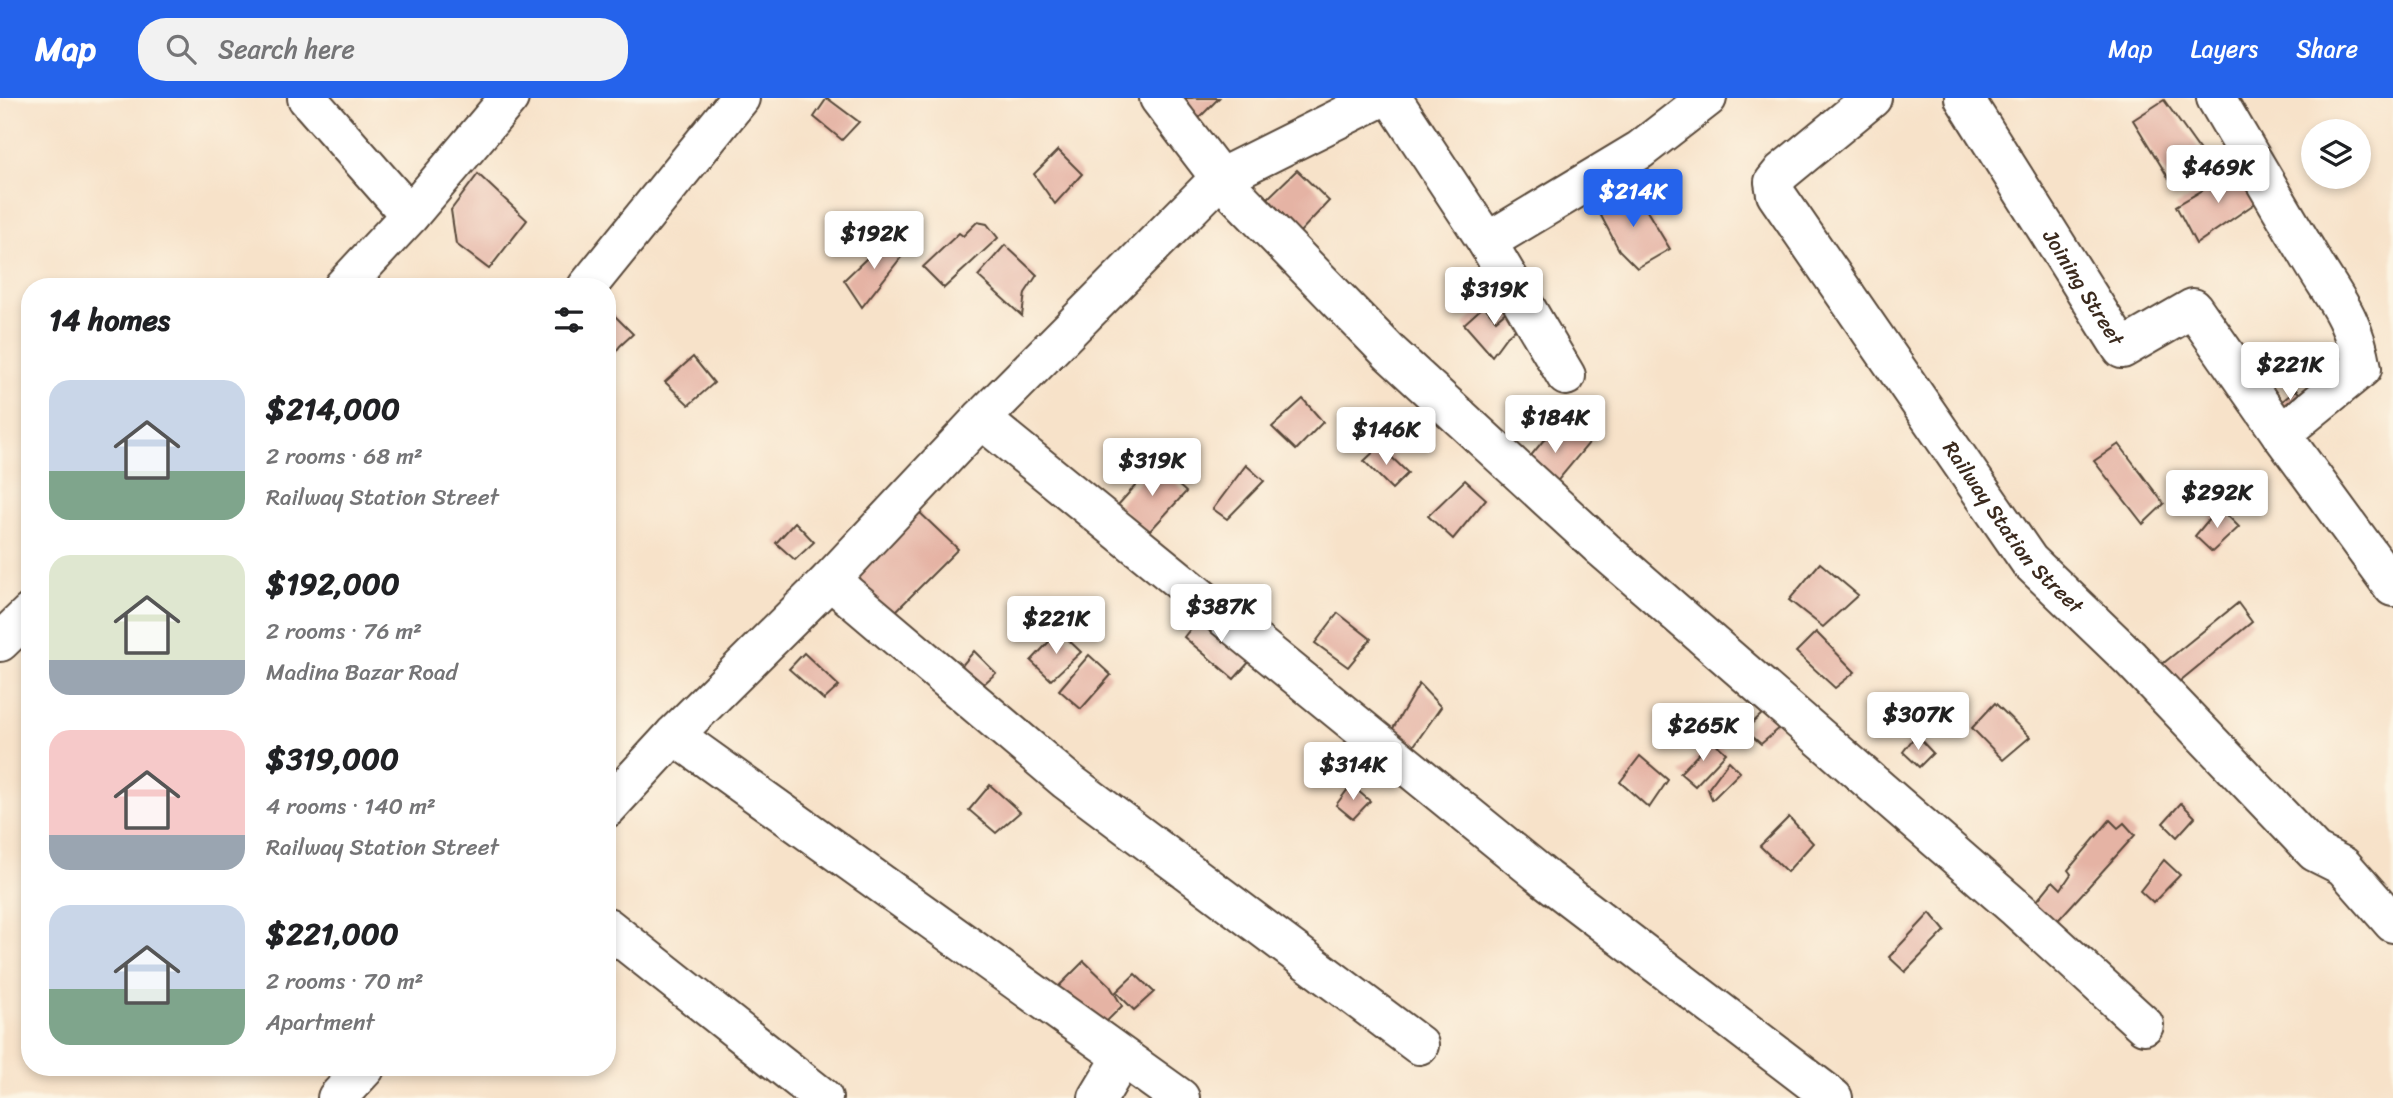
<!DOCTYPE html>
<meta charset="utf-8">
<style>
body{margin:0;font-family:Sriracha,sans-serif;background:#f2f2f2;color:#202124;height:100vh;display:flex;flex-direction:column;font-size:26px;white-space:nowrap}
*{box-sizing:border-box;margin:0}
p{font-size:23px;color:#757577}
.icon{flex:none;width:38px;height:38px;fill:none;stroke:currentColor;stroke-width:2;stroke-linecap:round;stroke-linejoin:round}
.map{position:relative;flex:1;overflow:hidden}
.sheet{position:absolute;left:21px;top:180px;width:595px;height:798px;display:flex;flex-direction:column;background:#fff;border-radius:28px;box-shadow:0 4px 10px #0003}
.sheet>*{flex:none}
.controls{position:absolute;left:2301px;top:21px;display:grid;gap:14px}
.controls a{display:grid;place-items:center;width:70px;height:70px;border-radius:50%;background:#fff;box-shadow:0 4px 10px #0003;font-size:35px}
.price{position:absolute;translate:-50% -60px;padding:0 16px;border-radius:7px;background:#fff;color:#222;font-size:23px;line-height:46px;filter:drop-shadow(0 2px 4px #0008)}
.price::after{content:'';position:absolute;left:50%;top:42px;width:21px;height:16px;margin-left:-10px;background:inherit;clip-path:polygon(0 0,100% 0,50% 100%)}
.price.current{background:#2563eb;color:#fff}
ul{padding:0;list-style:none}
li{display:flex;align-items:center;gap:21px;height:175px;padding:0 28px}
li span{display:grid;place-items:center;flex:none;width:196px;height:140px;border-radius:21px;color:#555}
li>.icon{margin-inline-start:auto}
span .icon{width:84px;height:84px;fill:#fffc;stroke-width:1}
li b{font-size:30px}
h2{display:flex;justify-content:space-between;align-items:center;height:84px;padding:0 28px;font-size:30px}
header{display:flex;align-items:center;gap:42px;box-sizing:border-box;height:98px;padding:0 35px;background:#2563eb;color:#fff}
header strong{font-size:33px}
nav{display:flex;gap:38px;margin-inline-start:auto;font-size:24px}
.search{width:490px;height:63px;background:#f2f2f2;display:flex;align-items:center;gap:18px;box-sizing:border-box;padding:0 24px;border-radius:28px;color:#757577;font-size:26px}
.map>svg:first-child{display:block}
.building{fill:#e5b3a4}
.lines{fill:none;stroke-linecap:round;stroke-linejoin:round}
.minor-casing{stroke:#574638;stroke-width:42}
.minor{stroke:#fff;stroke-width:38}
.labels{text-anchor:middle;stroke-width:6;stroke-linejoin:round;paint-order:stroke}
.street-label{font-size:21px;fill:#3b2a1e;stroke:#fcf5e5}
</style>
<header>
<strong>Map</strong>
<div class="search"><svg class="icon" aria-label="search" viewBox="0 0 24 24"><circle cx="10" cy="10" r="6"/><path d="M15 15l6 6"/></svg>Search here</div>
<nav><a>Map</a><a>Layers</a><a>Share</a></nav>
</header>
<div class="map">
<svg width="2393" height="1000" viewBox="0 0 2393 1000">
<rect width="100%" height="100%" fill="#fcf5e5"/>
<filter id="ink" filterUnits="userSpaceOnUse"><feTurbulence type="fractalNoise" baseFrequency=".0143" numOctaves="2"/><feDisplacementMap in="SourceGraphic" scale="14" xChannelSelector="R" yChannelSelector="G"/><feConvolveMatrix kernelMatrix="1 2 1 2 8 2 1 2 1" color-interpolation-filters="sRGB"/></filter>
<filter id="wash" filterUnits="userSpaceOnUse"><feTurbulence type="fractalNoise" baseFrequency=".00686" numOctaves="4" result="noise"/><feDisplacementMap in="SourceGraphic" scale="28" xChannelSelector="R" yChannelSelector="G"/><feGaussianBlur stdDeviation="1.57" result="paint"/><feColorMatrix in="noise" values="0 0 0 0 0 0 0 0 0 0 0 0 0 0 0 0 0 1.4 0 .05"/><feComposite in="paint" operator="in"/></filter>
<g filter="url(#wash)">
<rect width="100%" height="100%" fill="#f7e2c9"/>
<g id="blocks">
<!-- building -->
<g class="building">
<polygon points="827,0 859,24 842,42 814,19"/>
<polygon points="1168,0 1219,0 1189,30"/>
<polygon points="2164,2 2206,61 2171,84 2133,22"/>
<polygon points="1058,52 1082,76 1055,106 1034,76"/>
<polygon points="2242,69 2260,102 2196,146 2176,108"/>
<polygon points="1297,72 1329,103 1299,135 1268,100"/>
<polygon points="478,76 527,122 489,171 456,146 451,112"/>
<polygon points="1633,90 1670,151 1637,170 1619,152 1598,112"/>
<polygon points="977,124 987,126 998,140 944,190 923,169 959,135 963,138"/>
<polygon points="888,140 906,153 862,209 844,182"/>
<polygon points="1005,147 1037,177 1025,195 1022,218 978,178"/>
<polygon points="1514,207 1527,221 1506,239 1492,258 1464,226 1484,208 1496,222"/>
<polygon points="607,210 633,236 620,248 607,266"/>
<polygon points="693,259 714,285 689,307 665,284"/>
<polygon points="2296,292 2305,301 2283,316 2275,309"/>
<polygon points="1303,301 1323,324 1296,352 1272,329"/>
<polygon points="1560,322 1589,345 1550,392 1520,371"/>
<polygon points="2119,346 2164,406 2143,426 2094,363"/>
<polygon points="1380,348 1408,375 1392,391 1364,363"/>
<polygon points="1155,366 1186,394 1148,435 1118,407"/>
<polygon points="1246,367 1264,383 1227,421 1213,411"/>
<polygon points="1465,382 1486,401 1453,441 1428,418"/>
<polygon points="2219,409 2239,429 2212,454 2195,438"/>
<polygon points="915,410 958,451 889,520 845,480"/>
<polygon points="795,424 814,444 795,462 776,445"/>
<polygon points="1820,465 1858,497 1823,529 1789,502"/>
<polygon points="2238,505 2252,524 2169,592 2150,576"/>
<polygon points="1207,510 1258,554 1234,581 1184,539"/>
<polygon points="1338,515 1371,541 1348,569 1315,545"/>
<polygon points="1059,533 1081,554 1051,582 1031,563"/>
<polygon points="1816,534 1855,574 1835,590 1796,554"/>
<polygon points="974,553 996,575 976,593 955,576"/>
<polygon points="804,555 839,588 824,602 789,571"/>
<polygon points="1089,557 1111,577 1081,611 1059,592"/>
<polygon points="1419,586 1441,609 1408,656 1388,639"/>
<polygon points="1995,605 2030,639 2003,662 1972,630"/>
<polygon points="1765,613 1781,629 1761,646 1745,632"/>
<polygon points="1916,637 1933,655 1919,669 1903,654"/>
<polygon points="1712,642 1726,655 1695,688 1680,675"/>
<polygon points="1640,658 1668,682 1649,710 1620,684"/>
<polygon points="1729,663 1740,674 1712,702 1708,691"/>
<polygon points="990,687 1020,714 996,735 969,712"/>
<polygon points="1351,687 1370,703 1353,721 1336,707"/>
<polygon points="2181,705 2195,719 2177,739 2163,725"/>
<polygon points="1789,719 1813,745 1787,774 1760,748"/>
<polygon points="2110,722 2118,730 2124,725 2135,737 2052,829 2032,809 2053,783 2061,791 2071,776 2068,772"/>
<polygon points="2164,762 2180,777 2153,805 2140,793"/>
<polygon points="1930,815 1945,833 1905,874 1889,859"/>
<polygon points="1084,863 1110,888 1122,908 1101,929 1056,891"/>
<polygon points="1135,876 1154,894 1134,912 1116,894"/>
</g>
</g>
</g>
<g filter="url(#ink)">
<use href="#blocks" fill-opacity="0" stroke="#574638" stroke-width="2"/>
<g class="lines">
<defs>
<g id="minor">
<polyline points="307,0 410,117"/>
<polyline points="1159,0 1220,80 1390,255 1604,452 2017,811 2144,927"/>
<polyline points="1392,0 1487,144 1566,278"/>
<path id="s1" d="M 1872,0 L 1782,74 L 1774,84 L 1776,96 L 2029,463 L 2130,560 L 2315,754 L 2343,768 L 2393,825"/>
<path id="s2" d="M 1964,0 L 2122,251 L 2193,210 L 2281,336"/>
<path d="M 2216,0 C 2246,51 2276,103 2307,154 C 2332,198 2353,217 2362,270 L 2281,336 L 2393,489"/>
<polyline points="1487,144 1640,52 1707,0"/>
<polyline points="343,189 410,117 509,0"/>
<polyline points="587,189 740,0"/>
<polyline points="981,321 1546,781 1833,1000"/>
<polyline points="830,482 1066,682 1419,947"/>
<polyline points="0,544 30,515"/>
<polyline points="674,637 1180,1000"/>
<polyline points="607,710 674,637 830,482 981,321 1220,80 1380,0"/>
<polyline points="607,829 823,1000"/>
<polyline points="337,1000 365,970"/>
<polyline points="1098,1000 1122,960"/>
</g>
</defs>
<!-- minor casing -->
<use href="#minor" class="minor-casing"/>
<!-- minor -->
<use href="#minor" class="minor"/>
</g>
</g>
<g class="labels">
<!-- street labels -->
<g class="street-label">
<text dy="7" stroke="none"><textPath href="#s2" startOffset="224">Joining Street</textPath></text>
<text dy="7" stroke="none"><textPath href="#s1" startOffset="551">Railway Station Street</textPath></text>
</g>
</g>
</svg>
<div class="controls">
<a><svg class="icon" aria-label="layers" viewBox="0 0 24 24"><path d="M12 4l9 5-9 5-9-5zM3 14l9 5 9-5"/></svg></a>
</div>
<b class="price" style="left:2218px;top:107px">$469K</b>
<b class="price current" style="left:1633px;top:131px">$214K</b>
<b class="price" style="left:874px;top:173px">$192K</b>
<b class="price" style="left:1494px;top:229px">$319K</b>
<b class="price" style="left:2290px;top:304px">$221K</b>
<b class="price" style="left:1555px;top:357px">$184K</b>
<b class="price" style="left:1386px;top:369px">$146K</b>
<b class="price" style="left:1152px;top:400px">$319K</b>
<b class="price" style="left:2217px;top:432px">$292K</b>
<b class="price" style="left:1221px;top:546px">$387K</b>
<b class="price" style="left:1056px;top:558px">$221K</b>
<b class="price" style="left:1918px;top:654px">$307K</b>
<b class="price" style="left:1703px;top:665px">$265K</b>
<b class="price" style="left:1353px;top:704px">$314K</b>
<section class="sheet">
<h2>14 homes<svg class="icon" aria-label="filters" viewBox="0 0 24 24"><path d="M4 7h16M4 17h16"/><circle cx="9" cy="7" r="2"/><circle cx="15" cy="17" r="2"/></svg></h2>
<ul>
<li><span style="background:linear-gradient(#c9d6e8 65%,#7fa58c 0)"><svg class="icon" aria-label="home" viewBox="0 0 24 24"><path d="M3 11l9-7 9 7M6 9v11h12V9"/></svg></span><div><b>$214,000</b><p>2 rooms · 68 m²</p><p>Railway Station Street</p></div></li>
<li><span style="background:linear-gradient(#dfe7d0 75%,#9aa5b1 0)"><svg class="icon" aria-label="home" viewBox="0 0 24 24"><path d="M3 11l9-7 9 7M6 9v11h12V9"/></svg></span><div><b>$192,000</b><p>2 rooms · 76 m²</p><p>Madina Bazar Road</p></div></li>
<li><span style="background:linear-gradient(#f6c9c9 75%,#9aa5b1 0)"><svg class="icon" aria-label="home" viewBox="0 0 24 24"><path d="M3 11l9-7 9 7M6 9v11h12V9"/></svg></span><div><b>$319,000</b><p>4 rooms · 140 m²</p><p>Railway Station Street</p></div></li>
<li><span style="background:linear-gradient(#c9d6e8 60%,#7fa58c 0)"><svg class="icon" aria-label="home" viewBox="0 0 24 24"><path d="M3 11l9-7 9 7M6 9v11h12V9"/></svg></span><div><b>$221,000</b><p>2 rooms · 70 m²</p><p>Apartment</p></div></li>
</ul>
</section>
</div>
